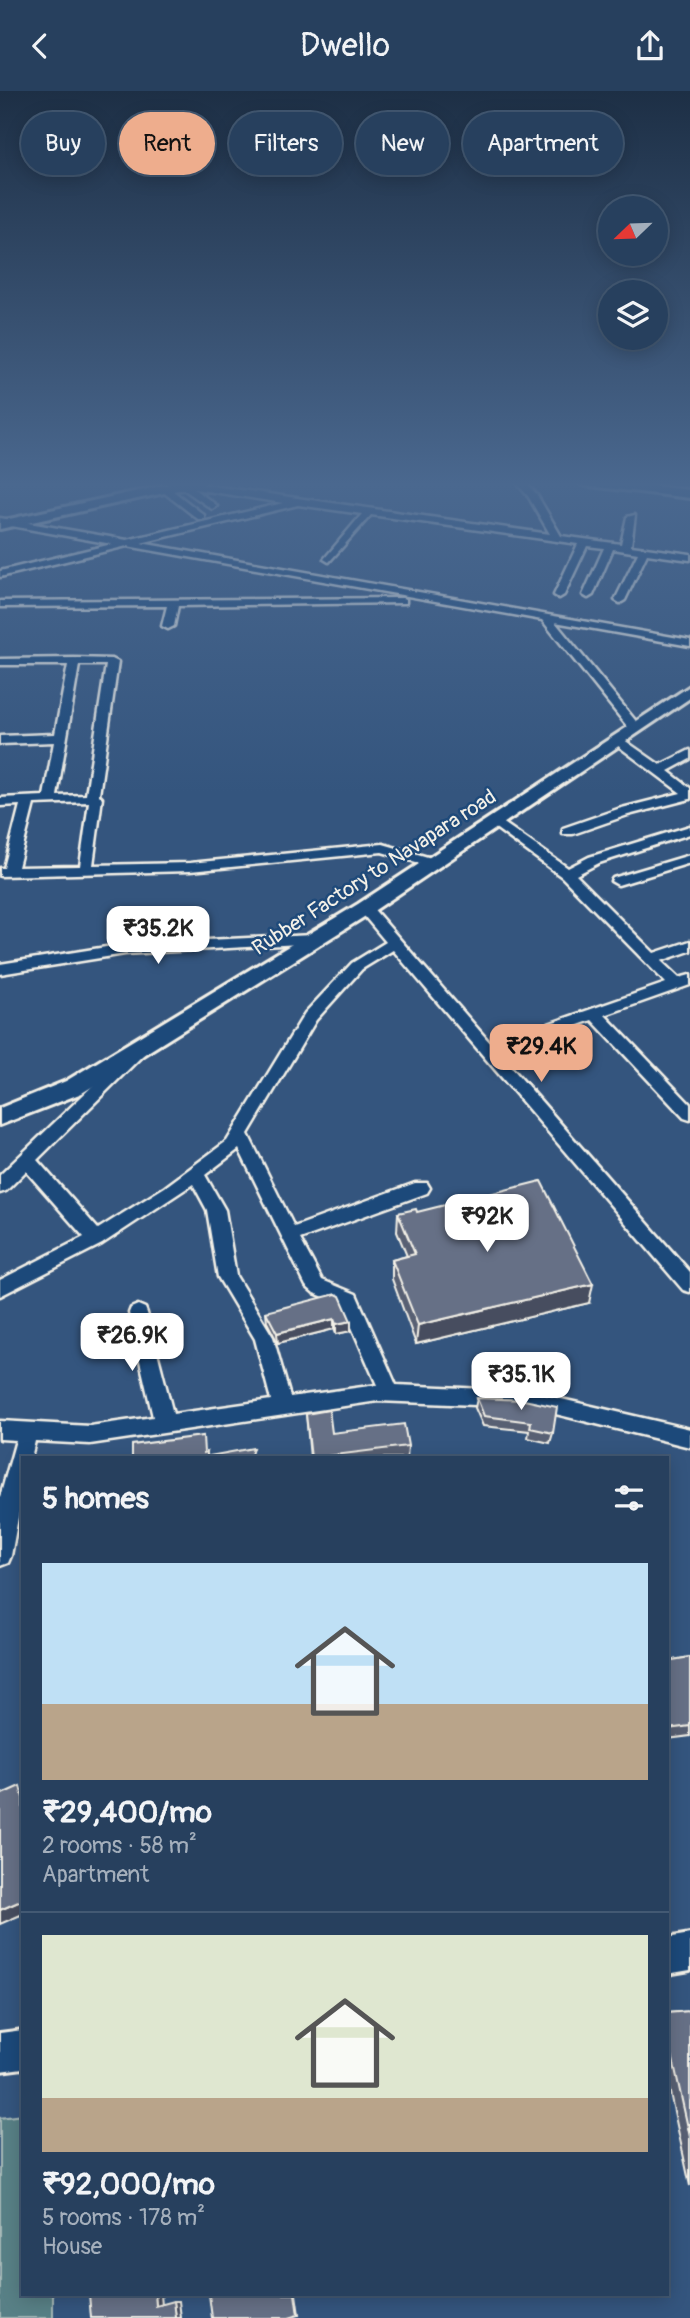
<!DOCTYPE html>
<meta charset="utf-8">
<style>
body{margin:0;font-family:Pangolin,sans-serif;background:#334b67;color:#f1f3f6;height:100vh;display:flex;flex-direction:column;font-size:26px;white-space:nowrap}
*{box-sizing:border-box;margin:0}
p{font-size:23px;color:#a4afbc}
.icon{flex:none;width:38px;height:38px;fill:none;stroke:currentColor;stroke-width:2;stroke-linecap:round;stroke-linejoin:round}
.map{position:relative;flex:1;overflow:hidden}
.panel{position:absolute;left:21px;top:1365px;width:648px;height:840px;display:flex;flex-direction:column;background:#27405e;border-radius:0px;box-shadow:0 4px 18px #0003,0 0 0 2px #435973}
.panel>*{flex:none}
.hud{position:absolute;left:21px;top:21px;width:649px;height:63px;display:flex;gap:14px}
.needle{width:46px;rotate:247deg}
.buttons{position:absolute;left:598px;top:105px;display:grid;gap:14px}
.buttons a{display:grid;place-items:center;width:70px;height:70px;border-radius:50%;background:#27405e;box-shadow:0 4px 18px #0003,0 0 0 2px #435973;font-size:35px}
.price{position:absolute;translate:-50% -60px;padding:0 16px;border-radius:14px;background:#fff;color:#222;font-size:23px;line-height:46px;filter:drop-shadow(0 2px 4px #0008)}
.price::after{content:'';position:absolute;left:50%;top:42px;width:21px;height:16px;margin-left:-10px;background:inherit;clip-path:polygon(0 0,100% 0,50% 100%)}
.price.current{background:#eead8d;color:#111}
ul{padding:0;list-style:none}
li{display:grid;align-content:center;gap:14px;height:371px;padding:0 21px}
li+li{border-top:2px solid #435973}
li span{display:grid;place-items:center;height:217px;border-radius:0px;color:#555}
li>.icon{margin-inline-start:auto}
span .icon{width:126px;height:126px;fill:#fffc;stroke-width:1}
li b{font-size:30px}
h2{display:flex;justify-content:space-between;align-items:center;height:84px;padding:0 21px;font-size:30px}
.pill{padding:0 24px;border-radius:32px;background:#27405e;box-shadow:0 4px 18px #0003,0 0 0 2px #435973;font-size:24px;line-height:63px}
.pill.current{background:#eead8d;color:#111}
header{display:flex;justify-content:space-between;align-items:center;height:91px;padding:0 21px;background:#27405e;font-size:32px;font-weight:600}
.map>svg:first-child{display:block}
.green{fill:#588086;stroke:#a6b8b7;stroke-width:2}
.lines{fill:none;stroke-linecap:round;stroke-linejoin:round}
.street-casing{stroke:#f4f1e8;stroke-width:5}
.secondary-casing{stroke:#f4f1e8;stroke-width:6}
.street{fill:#1f4a7a;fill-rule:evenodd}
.secondary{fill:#1f4a7a;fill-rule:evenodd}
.wall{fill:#586073;stroke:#f4f1e8;stroke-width:2}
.shaded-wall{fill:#474e5e;stroke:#f4f1e8;stroke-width:2}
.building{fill:#667086;stroke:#f4f1e8;stroke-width:2}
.labels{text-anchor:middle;stroke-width:5;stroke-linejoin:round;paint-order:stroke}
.street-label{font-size:21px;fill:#f4f1e8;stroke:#1f4a7a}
</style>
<header><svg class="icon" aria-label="back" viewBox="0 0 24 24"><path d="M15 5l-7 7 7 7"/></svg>Dwello<svg class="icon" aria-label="share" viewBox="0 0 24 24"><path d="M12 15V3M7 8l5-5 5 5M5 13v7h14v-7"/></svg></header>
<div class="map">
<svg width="690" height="2227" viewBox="0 0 690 2227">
<rect width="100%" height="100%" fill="#34557e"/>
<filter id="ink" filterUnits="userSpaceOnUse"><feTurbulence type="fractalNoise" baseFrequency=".0143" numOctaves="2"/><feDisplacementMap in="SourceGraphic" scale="14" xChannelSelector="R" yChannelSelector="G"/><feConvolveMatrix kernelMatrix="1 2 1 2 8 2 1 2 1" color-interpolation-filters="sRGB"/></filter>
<g filter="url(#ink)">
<!-- green -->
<polygon class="green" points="23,2024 23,2203 53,2203 53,2227 0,2227 0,2027"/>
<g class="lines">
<defs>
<g id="street">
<polygon points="157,390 178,390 550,443 528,405 515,390 525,390 537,404 561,445 621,453 627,426 635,424 631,455 690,463 690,469 647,463 625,509 620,512 615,509 638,462 613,458 593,504 588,507 583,504 604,457 587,455 564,504 559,507 554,504 578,453 371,424 329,471 324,468 362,423 298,414 141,452 690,549 690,555 555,531 639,634 641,637 635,641 631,640 542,529 127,455 0,486 0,480 112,453 0,433 0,427 127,449 283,412 194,398 215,413 217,415 212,418 179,395"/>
<polygon points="162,396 168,396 204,424 204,428 198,428 162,400"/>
<polygon points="402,507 406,508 406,512 178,515 174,535 168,538 162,535 167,515 0,516 0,510"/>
<path d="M 74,567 L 112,568 L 118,571 L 99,704 L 102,707 L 93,774 L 190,772 L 383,753 L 438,769 L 440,772 L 433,776 L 382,761 L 190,780 L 0,785 L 0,777 L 4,777 L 20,714 L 0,715 L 0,707 L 44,705 L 54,651 L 0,653 L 0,645 L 55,643 L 68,574 L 0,574 L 0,568 ZM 79,574 L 106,574 L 86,704 L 57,705 ZM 89,711 L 80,775 L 18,776 L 34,713 Z"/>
<polygon points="617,644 660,674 690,659 690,668 668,680 690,697 690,708 628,724 573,743 563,743 563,737 618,718 681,702 613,651 611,648"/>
<path d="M 495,726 L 568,777 L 589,766 L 690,735 L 690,743 L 599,772 L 576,784 L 654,862 L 690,850 L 690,860 L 661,870 L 679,887 L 690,884 L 690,894 L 605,924 L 690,1013 L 690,1029 L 684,1027 L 592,929 L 499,962 L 690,1181 L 690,1201 L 683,1199 L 393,859 L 362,878 L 316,929 L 248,1043 L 294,1136 L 415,1092 L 427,1092 L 430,1097 L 427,1102 L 300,1148 L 322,1189 L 356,1203 L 396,1294 L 527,1300 L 690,1338 L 690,1356 L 527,1316 L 378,1310 L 90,1353 L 35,1350 L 31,1367 L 23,1367 L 23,1399 L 11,1465 L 8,1472 L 0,1475 L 0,1406 L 16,1349 L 0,1348 L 0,1330 L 90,1335 L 153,1326 L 129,1222 L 131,1217 L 138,1214 L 145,1217 L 147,1222 L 173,1323 L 271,1309 L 255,1248 L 218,1186 L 207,1119 L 193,1093 L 102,1153 L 0,1205 L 0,1189 L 84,1146 L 26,1080 L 6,1100 L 0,1102 L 0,1084 L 132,957 L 144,957 L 146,961 L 37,1069 L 98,1138 L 165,1096 L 227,1050 L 305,922 L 352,872 L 386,851 L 360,820 L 360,814 L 370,814 L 491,953 L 666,892 L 562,786 L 490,733 L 490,727 ZM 239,1058 L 306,1195 L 314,1202 L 342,1213 L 377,1294 L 290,1306 L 273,1246 L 236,1185 L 225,1119 L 205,1084 Z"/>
<polygon points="690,764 690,772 618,794 611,790 613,787"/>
<polygon points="313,844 320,849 318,852 125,863 0,883 0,873 125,853"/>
</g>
<g id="secondary">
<polygon points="184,390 208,390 201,394 0,438 0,430"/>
<polygon points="575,390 612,390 690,399 690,407 581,394"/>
<polygon points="690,595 690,607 372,821 82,1002 0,1034 0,1017 66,990 358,813"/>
<polygon points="690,1843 690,1879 667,1883 667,1847"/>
<polygon points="23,1939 23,1977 0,1980 0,1942"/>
</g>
</defs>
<!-- street casing -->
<use href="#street" class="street-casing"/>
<!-- secondary casing -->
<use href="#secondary" class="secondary-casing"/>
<!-- street -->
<use href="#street" class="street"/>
<!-- secondary -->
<use href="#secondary" class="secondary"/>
</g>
<!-- wall -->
<g class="wall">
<polygon points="417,1121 589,1212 416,1253 392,1188 392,1169 407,1165 397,1141 398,1122"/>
<polygon points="266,1221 351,1230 351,1240 336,1243 334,1238 278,1252 267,1231"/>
<polygon points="477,1307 524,1309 553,1342 550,1352 528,1347 529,1340 483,1335 475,1317"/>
<polygon points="306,1323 332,1342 408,1355 407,1367 310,1367"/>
<polygon points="690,1566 690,1645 667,1648 667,1570"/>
<polygon points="690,1920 690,2095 667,1988 667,1922"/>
</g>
<!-- shaded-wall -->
<g class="shaded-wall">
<polygon points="593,1193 589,1212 416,1253 418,1234"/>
<polygon points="334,1228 334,1238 278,1252 277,1242"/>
<polygon points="351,1230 351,1240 336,1243 336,1233"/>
<polygon points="23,1809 23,1823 0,1833 0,1819"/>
<polygon points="155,2203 161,2203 162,2215 156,2215"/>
<polygon points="295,2203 296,2203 299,2224 298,2224"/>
<polygon points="174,2210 179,2210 181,2227 176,2227"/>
</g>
<!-- building -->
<g class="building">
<polygon points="541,1090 593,1193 418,1234 392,1169 415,1163 398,1122 416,1118 417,1121"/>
<polygon points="336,1203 340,1205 351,1230 336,1233 334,1228 277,1242 266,1221"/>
<polygon points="477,1307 524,1309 557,1316 553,1342 530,1337 531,1331 484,1325"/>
<polygon points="329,1319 332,1342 404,1333 408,1355 311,1367 306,1323"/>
<polygon points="203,1345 204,1362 207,1361 207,1367 132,1367 132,1354"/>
<polygon points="253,1357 250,1367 209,1367 209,1365"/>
<polygon points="690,1566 690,1635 667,1638 667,1570"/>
<polygon points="20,1695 23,1707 23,1809 0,1819 0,1704"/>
<polygon points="690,1920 690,2046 667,1941 667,1922"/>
<polygon points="89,2203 155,2203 156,2215 174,2210 176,2227 91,2227"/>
<polygon points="212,2203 295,2203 298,2224 288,2227 212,2227 209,2204"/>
</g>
</g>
<!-- sky -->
<linearGradient id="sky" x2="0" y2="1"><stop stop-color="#1d2f45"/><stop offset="0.56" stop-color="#4a688f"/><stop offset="1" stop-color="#4a688f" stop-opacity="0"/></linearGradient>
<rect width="690" height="702" fill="url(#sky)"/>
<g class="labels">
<!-- street labels -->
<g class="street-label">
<text transform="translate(374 781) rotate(-33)" y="7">Rubber Factory to Navapara road</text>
</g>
</g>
</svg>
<div class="buttons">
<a><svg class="needle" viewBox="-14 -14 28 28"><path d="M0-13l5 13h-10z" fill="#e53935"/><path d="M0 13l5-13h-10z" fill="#a4afbc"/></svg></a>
<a><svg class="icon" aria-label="layers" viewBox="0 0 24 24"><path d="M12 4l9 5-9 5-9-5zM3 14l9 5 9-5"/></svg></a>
</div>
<b class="price" style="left:158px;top:875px">₹35.2K</b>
<b class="price current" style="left:541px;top:993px">₹29.4K</b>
<b class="price" style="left:487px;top:1163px">₹92K</b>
<b class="price" style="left:132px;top:1282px">₹26.9K</b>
<b class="price" style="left:521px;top:1321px">₹35.1K</b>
<div class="hud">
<a class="pill">Buy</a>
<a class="pill current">Rent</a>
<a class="pill">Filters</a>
<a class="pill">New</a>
<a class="pill">Apartment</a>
</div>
<section class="panel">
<h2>5 homes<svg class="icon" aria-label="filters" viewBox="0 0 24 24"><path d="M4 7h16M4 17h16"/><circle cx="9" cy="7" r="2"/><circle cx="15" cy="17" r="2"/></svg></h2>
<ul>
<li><span style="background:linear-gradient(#bfe0f5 65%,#b9a48a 0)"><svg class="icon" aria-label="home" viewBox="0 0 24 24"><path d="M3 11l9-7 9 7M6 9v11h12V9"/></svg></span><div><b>₹29,400/mo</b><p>2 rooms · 58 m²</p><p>Apartment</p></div></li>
<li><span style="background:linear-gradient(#dfe7d0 75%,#b9a48a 0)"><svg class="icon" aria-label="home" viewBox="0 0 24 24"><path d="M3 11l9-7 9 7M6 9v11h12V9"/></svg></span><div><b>₹92,000/mo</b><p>5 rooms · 178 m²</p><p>House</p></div></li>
</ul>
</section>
</div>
